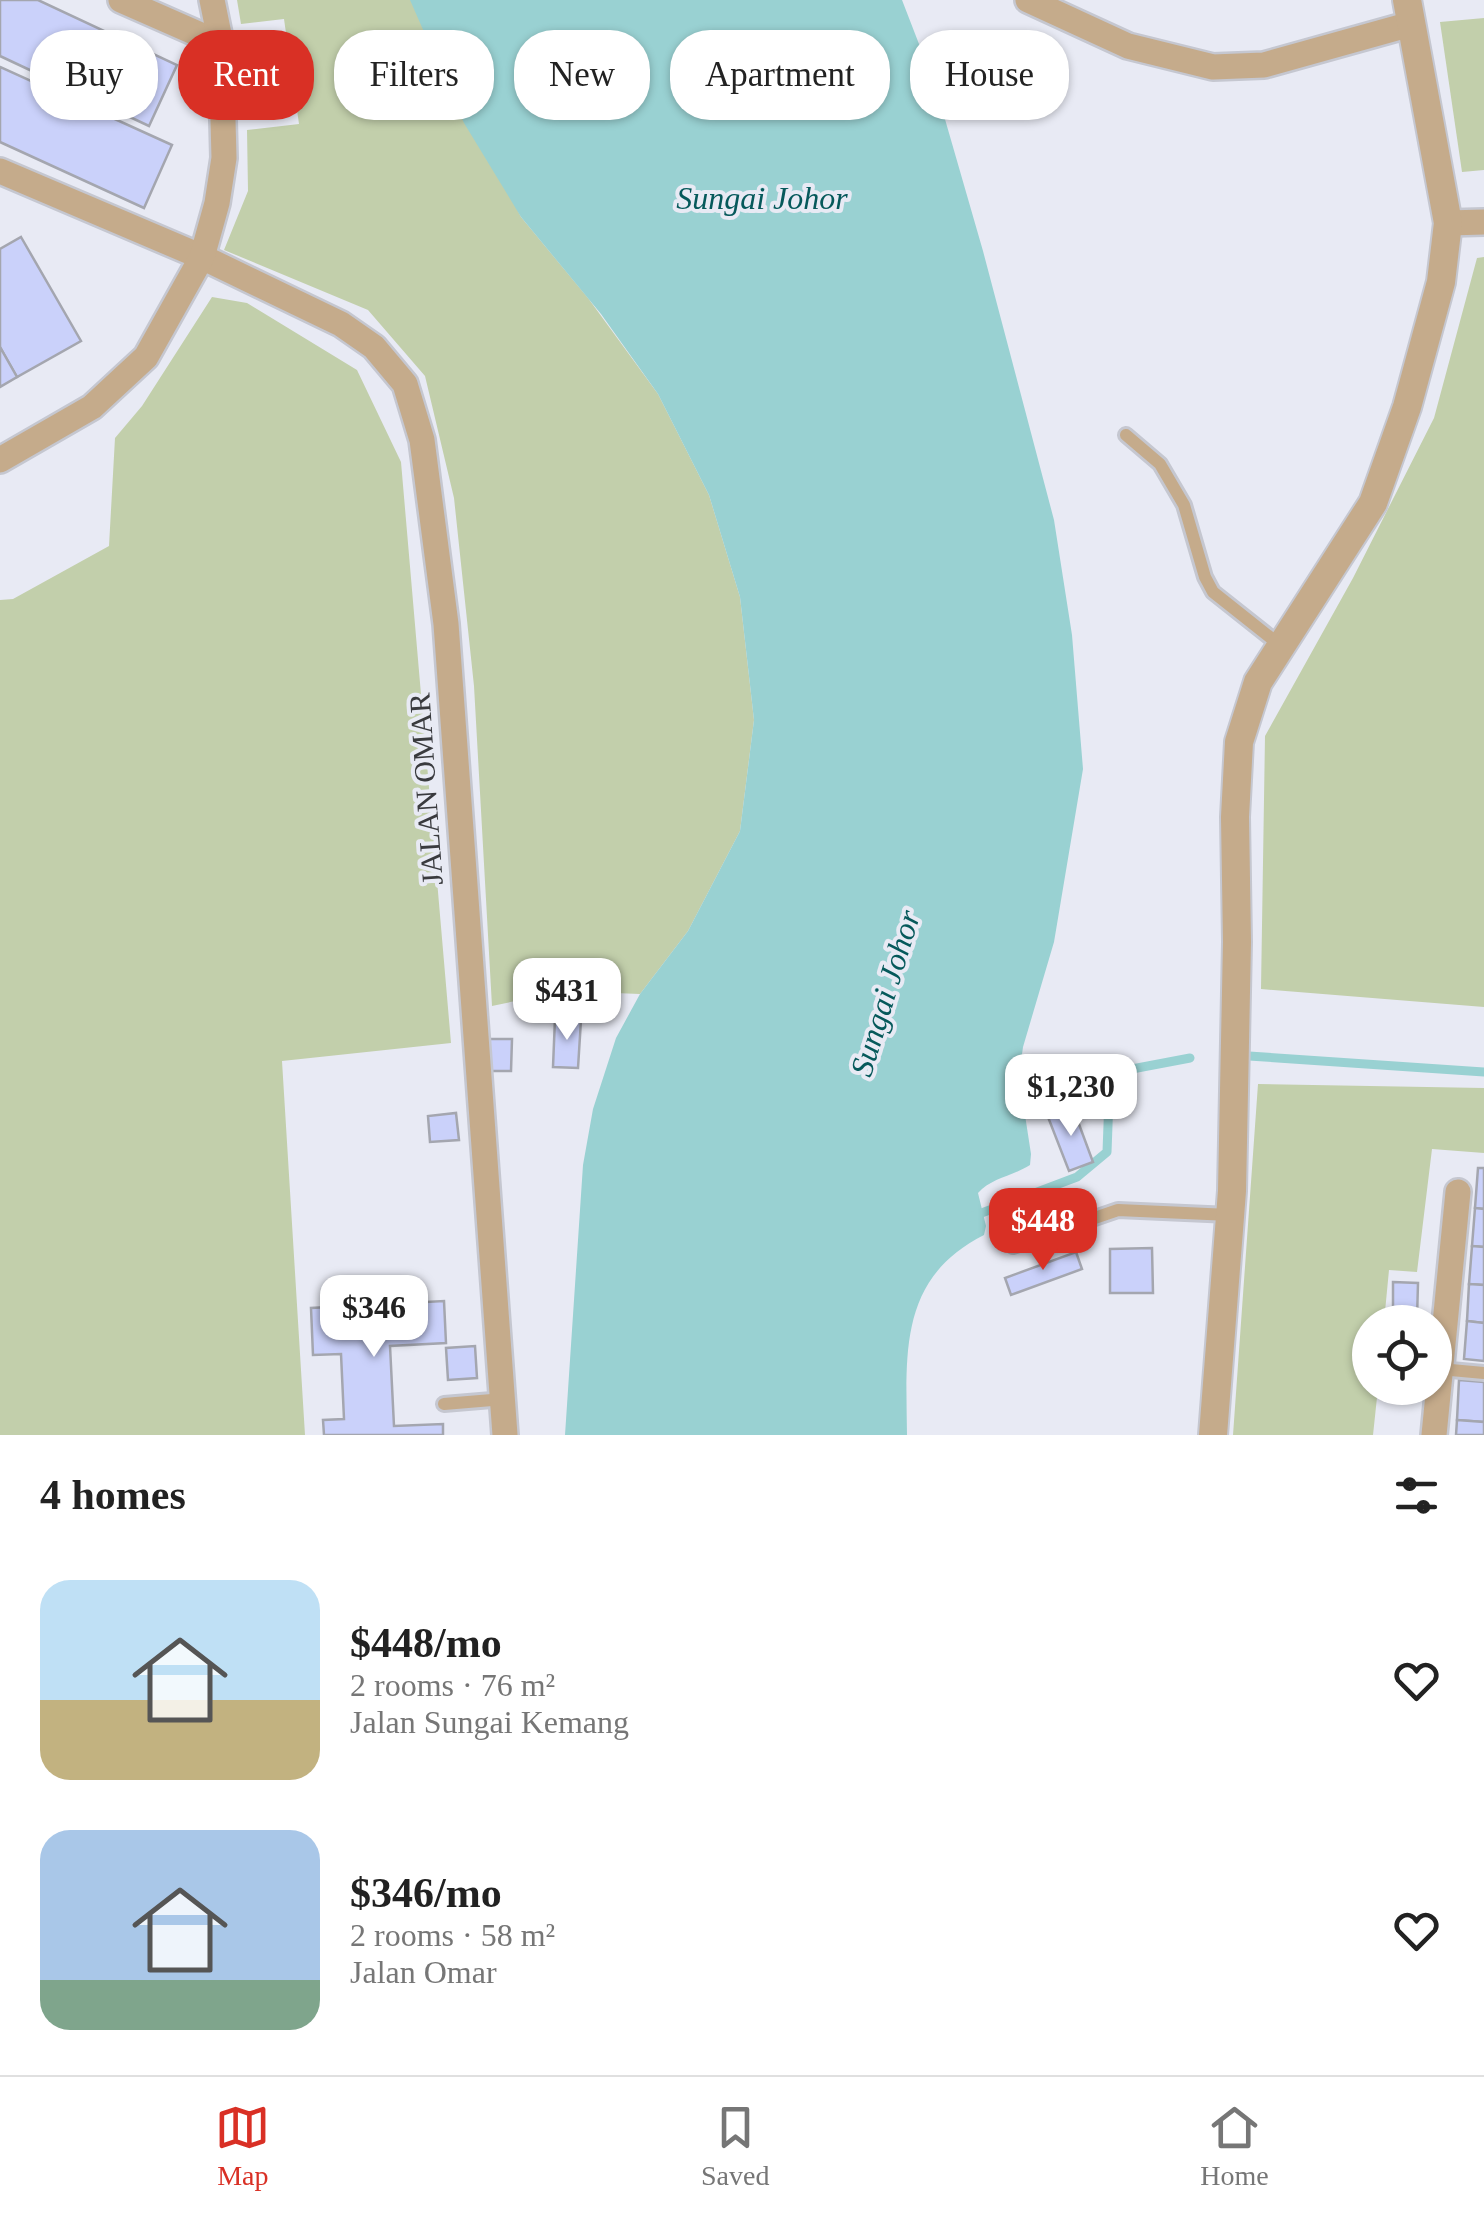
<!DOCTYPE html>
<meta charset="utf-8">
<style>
body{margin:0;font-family:"Times New Roman",serif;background:#f6f6f6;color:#222;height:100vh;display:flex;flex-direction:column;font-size:38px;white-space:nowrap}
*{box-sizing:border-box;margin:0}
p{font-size:32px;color:#767676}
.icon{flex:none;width:55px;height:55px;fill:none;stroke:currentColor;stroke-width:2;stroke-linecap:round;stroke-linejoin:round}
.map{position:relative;height:1435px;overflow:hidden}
.sheet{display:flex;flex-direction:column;background:#fff;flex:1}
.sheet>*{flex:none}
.guide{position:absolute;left:30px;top:30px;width:1425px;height:90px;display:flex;gap:20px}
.tools{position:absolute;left:1352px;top:1305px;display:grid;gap:20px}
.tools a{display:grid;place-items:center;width:100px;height:100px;border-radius:50%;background:#fff;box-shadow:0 2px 8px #0004;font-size:50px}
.price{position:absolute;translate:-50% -85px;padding:0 22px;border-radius:20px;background:#fff;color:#222;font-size:32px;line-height:65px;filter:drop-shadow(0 2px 5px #0008)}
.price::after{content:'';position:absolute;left:50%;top:60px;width:30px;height:22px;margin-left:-15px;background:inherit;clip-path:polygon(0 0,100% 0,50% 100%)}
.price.active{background:#d93025;color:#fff}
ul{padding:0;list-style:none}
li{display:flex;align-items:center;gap:30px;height:250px;padding:0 40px}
li span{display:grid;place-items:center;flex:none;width:280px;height:200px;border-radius:30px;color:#555}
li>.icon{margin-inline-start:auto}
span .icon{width:120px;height:120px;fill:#fffc;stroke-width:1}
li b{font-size:42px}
h2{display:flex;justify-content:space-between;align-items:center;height:120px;padding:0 40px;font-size:42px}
.pill{padding:0 35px;border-radius:40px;background:#fff;box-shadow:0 2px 8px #0004;font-size:35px;line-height:90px}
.pill.active{background:#d93025;color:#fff}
.menu{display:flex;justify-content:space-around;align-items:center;height:140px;border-top:2px solid #e0e0e0;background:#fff;font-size:28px;color:#767676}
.menu a{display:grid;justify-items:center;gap:5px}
.menu .active{color:#d93025}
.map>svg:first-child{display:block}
.green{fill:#c2cfab}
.water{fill:#99d1d2}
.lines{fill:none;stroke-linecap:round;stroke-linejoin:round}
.stream{stroke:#99d1d2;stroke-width:9}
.building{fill:#cad1fa;stroke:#a4a6af;stroke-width:2.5}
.service-casing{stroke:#c5c7d0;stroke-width:18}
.minor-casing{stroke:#c5c7d0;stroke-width:30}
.tertiary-casing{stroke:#c5c7d0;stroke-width:32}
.service{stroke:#c5ab8b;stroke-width:12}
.minor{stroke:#c5ab8b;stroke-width:25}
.tertiary{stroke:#c5ab8b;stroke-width:28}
.labels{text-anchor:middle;stroke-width:8;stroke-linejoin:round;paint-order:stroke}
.street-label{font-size:30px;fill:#393a3e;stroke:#e8eaf4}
.water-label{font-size:32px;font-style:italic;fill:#06595b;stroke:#e8eaf4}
</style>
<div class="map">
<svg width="1484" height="1435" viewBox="0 0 1484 1435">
<rect width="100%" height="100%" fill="#e8eaf4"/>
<!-- green -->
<g class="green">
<polygon points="237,0 412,0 521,217 588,298 658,394 709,495 740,597 754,720 740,831 688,931 640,994 563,991 492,1006 474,686 454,498 425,376 368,310 224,250 248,191 247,130 299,124 284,19 241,24"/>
<polygon points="1484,18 1484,170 1462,172 1440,22"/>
<polygon points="1484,257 1484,1007 1261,989 1265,736 1353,578 1434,418 1477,258"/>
<polygon points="212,297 247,303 357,370 401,462 451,1043 282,1061 305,1435 0,1435 0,600 13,599 109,546 115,438 142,406"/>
<polygon points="1258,1084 1484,1088 1484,1153 1432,1149 1417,1272 1389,1270 1384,1322 1370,1322 1370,1388 1378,1388 1373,1435 1233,1435"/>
</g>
<!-- water -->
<path class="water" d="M 410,0 L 902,0 L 936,88 L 983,251 L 1054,520 L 1072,635 L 1083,769 L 1054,942 L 1023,1047 L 1019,1076 L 1031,1154 L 1030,1165 C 1013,1176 991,1178 978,1193 L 986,1226 L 984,1235 C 899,1278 906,1352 907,1435 L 565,1435 L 583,1165 L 593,1109 L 616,1038 L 640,994 L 688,931 L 740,831 L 754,720 L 740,597 L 709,495 L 658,394 L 601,314 L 521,217 L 464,123 Z"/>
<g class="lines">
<!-- stream -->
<g class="stream">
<polyline points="1249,1056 1484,1072"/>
<polyline points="971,1217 1077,1177 1107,1152 1109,1098 1132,1069 1190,1058"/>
</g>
</g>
<!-- building -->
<g class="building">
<polygon points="0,0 38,0 177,65 149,126 0,56"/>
<polygon points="0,67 172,145 144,208 0,142"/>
<polygon points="21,237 81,341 17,377 0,347 0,249"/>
<polygon points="0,347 17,377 0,387"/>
<polygon points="555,1018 581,1020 578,1068 553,1067"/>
<polygon points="489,1039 512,1039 511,1071 488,1071"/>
<polygon points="1073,1108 1093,1162 1069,1171 1048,1117"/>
<polygon points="456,1113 459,1140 430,1142 428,1116"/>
<polygon points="1478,1168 1484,1168 1484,1209 1475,1208"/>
<polygon points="1475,1208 1484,1209 1484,1247 1472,1246"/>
<polygon points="1472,1246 1484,1247 1484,1285 1469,1284"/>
<polygon points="1152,1248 1153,1293 1110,1293 1110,1249"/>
<polygon points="1076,1252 1082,1269 1011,1295 1005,1278"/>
<polygon points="1393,1282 1418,1283 1417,1319 1393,1319"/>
<polygon points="1469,1284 1484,1285 1484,1323 1467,1321"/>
<polygon points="444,1301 446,1343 390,1346 394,1426 443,1424 443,1435 324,1435 323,1420 344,1419 341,1354 313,1355 311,1308"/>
<polygon points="1467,1321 1484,1323 1484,1361 1464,1359"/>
<polygon points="475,1346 477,1378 448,1380 446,1348"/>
<polygon points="1459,1380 1484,1382 1484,1422 1457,1420"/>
<polygon points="1457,1420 1484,1422 1484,1435 1456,1435"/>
</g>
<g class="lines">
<defs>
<g id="service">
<polyline points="1126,435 1160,464 1184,505 1205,577 1213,592 1281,646"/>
<polyline points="1013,1246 1118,1210 1230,1215"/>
<polyline points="1440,1369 1484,1373"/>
<polyline points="444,1404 504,1399"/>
</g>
<g id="minor">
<polyline points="121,0 221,44"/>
<polyline points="1028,0 1128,46 1213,67 1264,65 1411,24"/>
<polyline points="0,171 202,257 341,324 374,347 405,384 422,440 446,624 505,1435"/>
<polyline points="1448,223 1484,222"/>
<polyline points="0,460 92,407 146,357 202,257 217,203 224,158 221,44 212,0"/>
<polyline points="1434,1435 1458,1192"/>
</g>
<polyline id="tertiary" points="1213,1435 1232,1191 1237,942 1235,817 1239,742 1258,682 1373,503 1407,407 1441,282 1448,223 1407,0"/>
</defs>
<!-- service casing -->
<use href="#service" class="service-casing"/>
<!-- minor casing -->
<use href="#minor" class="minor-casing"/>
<!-- tertiary casing -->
<use href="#tertiary" class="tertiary-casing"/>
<!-- service -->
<use href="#service" class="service"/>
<!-- minor -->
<use href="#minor" class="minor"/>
<!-- tertiary -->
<use href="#tertiary" class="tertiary"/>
</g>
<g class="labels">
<!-- street labels -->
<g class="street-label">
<text transform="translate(426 789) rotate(-94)" y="10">JALAN OMAR</text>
</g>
<!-- water labels -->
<g class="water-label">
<text x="762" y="209">Sungai Johor</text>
<text transform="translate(885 993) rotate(-73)" y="11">Sungai Johor</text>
</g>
</g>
</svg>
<div class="tools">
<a><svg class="icon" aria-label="locate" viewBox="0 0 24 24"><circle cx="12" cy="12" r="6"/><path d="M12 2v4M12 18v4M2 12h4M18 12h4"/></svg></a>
</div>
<b class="price" style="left:567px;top:1043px">$431</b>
<b class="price" style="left:1071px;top:1139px">$1,230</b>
<b class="price active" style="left:1043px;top:1273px">$448</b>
<b class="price" style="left:374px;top:1360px">$346</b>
<div class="guide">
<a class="pill">Buy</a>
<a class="pill active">Rent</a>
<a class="pill">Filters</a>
<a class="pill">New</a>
<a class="pill">Apartment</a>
<a class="pill">House</a>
</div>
</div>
<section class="sheet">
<h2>4 homes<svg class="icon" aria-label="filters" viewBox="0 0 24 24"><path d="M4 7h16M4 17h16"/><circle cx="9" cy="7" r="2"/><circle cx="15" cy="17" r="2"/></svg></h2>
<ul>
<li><span style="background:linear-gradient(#bfe0f5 60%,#c2b280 0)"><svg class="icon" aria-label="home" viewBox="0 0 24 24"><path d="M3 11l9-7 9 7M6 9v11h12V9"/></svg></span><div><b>$448/mo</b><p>2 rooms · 76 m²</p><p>Jalan Sungai Kemang</p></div><svg class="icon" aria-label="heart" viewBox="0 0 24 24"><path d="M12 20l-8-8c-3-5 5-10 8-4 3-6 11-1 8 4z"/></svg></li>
<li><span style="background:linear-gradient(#a9c7e8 75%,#7fa58c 0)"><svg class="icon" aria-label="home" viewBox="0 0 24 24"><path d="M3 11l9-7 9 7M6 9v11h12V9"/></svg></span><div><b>$346/mo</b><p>2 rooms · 58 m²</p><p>Jalan Omar</p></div><svg class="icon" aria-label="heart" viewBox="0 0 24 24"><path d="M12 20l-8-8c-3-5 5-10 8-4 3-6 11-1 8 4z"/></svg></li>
</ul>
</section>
<nav class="menu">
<a class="active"><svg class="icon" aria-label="map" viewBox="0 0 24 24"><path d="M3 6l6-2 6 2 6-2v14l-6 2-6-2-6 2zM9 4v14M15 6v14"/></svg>Map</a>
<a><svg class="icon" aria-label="saved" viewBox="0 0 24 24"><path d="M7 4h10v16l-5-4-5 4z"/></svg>Saved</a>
<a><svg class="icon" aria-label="home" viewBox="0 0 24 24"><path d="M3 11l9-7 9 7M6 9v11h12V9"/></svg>Home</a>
</nav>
